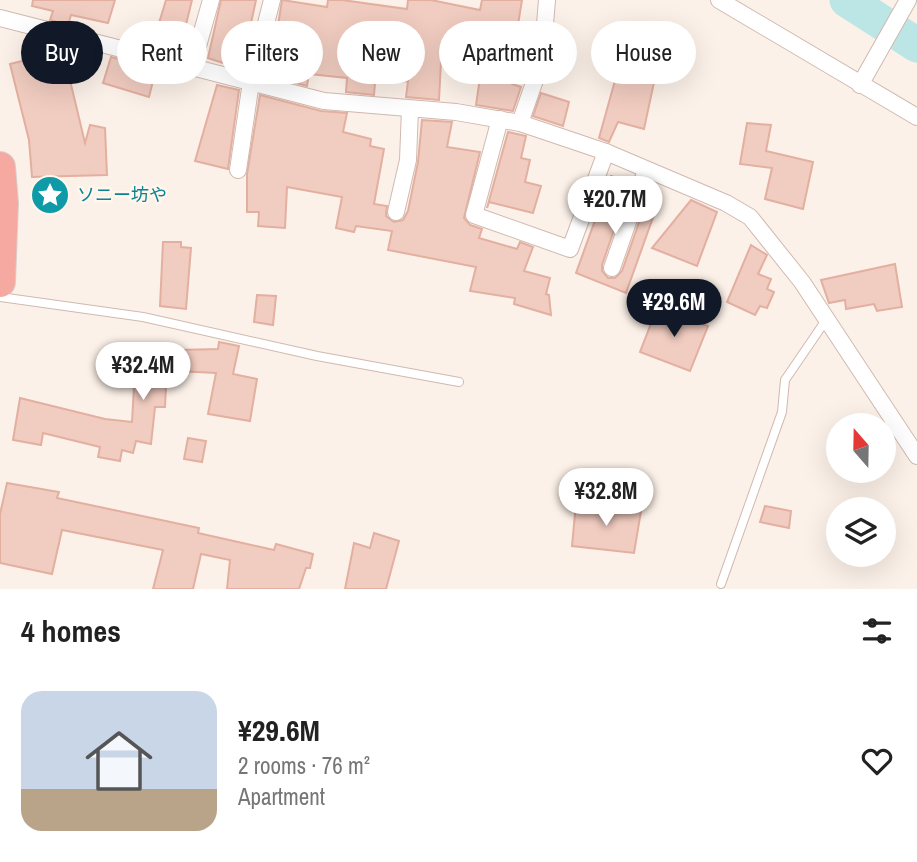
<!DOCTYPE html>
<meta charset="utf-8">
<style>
body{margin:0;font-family:"Archivo Narrow","Noto Sans JP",sans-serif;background:#f6f6f6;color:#222;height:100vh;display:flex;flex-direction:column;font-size:26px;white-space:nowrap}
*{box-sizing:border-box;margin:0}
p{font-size:23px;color:#767676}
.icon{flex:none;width:38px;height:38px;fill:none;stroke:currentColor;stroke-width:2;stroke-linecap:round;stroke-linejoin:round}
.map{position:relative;height:589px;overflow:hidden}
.side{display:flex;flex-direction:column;background:#fff;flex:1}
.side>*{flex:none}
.guide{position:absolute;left:21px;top:21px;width:875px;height:63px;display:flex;gap:14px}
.needle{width:46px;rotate:340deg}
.tools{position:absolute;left:826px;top:413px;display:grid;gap:14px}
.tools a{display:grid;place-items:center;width:70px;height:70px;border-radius:50%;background:#fff;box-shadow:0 7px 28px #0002;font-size:35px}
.price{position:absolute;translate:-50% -60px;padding:0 16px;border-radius:24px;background:#fff;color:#222;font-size:23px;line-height:46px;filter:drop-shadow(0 2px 4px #0008)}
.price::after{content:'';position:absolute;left:50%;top:42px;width:21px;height:16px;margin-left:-10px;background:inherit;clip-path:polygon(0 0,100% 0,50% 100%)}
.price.current{background:#111827;color:#fff}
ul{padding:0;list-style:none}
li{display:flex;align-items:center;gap:21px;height:175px;padding:0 21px}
li span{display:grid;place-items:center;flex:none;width:196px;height:140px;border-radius:21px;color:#555}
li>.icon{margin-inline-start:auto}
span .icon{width:84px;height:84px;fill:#fffc;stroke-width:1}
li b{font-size:30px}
h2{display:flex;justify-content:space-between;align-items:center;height:84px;padding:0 21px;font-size:30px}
.pill{padding:0 24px;border-radius:32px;background:#fff;box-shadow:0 7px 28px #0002;font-size:24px;line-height:63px}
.pill.current{background:#111827;color:#fff}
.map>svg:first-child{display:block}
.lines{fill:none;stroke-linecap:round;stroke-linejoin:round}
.river{stroke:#bce6e5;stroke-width:35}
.building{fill:#f1ccc0;stroke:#e3afa0;stroke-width:2}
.lane-casing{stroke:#d0b9b0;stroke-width:10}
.street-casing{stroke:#d0b9b0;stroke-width:18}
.highway-casing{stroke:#d9cfcd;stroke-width:32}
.lane{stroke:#fff;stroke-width:8}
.street{stroke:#fff;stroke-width:16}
.highway{stroke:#f5a9a0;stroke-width:30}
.labels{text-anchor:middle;stroke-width:5;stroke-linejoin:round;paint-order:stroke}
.culture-label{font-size:18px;fill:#0d838f;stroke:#fff6ee;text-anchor:start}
</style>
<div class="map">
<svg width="917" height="589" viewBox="0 0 917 589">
<rect width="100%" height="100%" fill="#fcf1e8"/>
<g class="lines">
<!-- river -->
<polyline class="river" points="847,0 917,45"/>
</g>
<!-- building -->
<g class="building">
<polygon points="33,0 115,0 108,23 71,15 68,25 50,20 53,11 32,6"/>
<polygon points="166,0 192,0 179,53 152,46"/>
<polygon points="221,0 256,0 241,69 208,58"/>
<polygon points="282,0 327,7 328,0 342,0 407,9 408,0 431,0 480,10 482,0 522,0 512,62 515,62 512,84 521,87 513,111 476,105 484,51 442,43 439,100 406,97 408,81 375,83 374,95 346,92 347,78 309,74 307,86 270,76"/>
<polygon points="615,48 659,59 644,129 618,122 609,142 599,138 616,77 609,75"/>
<polygon points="63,51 85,143 90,125 105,128 107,175 32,177 29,140 10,64"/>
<polygon points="111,57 156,69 149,97 103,83"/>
<polygon points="217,85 239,90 228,169 195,161"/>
<polygon points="541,93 569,102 563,126 533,116"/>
<polygon points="260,95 321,111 347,113 343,132 371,139 370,146 384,149 374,204 387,206 386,216 394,222 403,220 408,211 418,162 422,120 452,122 447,147 480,152 464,218 470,225 482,229 479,238 517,249 520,242 533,247 524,271 550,278 546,294 549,295 551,315 514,304 515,298 470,291 476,267 388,250 392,231 356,226 354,232 336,228 342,197 287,187 285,228 258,226 259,212 247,212 247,174"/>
<polygon points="747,123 771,125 766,151 813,162 803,209 765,199 772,168 740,164"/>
<polygon points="508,132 526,136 521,158 530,160 525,182 541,186 533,213 489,202 487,208"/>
<polygon points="611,176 630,183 602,265 602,271 608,278 615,278 622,271 650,191 661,195 626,293 576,273"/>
<polygon points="691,200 717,212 697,266 652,248"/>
<polygon points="163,242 181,242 181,247 191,248 186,309 160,306"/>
<polygon points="751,245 767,255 758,274 771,279 767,289 774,292 767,308 760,306 755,315 727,302"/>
<polygon points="895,264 902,307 877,311 874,304 846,309 845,300 829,303 821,280"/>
<polygon points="257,295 276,296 273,325 254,322"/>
<polygon points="657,308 708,326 690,371 640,352"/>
<polygon points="219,342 239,346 233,374 257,379 250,421 208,414 216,373 177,371 176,385 166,386 165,407 155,407 151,444 136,441 133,453 122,450 120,461 98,457 100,447 43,433 41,445 13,440 20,398 105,419 132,422 136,351 218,349"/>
<polygon points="188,438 206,441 202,462 184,459"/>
<polygon points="7,483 59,492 57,498 199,528 198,533 274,550 276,544 313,554 310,568 306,568 299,589 227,589 230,560 201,554 193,589 153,589 163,550 62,530 52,574 0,563 0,514"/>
<polygon points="576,503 641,511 634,553 572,546"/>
<polygon points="765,506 791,511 789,528 760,522"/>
<polygon points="374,533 399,541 386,589 345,589 354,543 370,548"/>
</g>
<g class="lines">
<defs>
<g id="lane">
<polyline points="0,297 143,317 317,356 459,382"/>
<polyline points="721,584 782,412 785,380 826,320"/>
</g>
<g id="street">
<polyline points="719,0 917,117"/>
<polyline points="0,18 324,101 456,112 520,123 606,152 726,203 750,217 802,282 917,456"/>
<polyline points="192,67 211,0"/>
<polyline points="860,85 908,0"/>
<polyline points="500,119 474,215 570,249 606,152"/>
<polyline points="520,123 542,60 547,0"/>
<polyline points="238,170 251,82 272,0"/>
<polyline points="396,212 408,160 410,109"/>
<polyline points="612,268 646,170"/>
</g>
<polyline id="highway" points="0,167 3,203 0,282"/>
</defs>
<!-- lane casing -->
<use href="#lane" class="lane-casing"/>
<!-- street casing -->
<use href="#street" class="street-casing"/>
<!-- highway casing -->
<use href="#highway" class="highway-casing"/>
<!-- lane -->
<use href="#lane" class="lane"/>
<!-- street -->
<use href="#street" class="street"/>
<!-- highway -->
<use href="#highway" class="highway"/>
</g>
<!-- icons -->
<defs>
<symbol id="sight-disc" viewBox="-11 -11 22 22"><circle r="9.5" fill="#0f9aa8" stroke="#fff6ee"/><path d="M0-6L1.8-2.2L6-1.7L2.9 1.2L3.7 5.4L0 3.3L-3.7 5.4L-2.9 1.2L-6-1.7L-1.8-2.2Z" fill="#fff"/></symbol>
</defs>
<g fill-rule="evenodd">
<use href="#sight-disc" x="28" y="173" width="44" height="44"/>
</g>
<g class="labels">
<!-- culture labels -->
<g class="culture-label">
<text x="77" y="201">ソニー坊や</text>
</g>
</g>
</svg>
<div class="tools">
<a><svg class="needle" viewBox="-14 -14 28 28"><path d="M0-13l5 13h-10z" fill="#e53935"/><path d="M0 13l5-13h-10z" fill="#767676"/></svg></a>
<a><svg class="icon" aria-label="layers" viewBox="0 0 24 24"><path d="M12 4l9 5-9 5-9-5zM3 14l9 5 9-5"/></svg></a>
</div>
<b class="price" style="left:615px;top:236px">¥20.7M</b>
<b class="price current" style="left:674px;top:339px">¥29.6M</b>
<b class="price" style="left:143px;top:402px">¥32.4M</b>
<b class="price" style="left:606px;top:528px">¥32.8M</b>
<div class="guide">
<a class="pill current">Buy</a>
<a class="pill">Rent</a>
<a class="pill">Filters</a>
<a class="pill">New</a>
<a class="pill">Apartment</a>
<a class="pill">House</a>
</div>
</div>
<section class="side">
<h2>4 homes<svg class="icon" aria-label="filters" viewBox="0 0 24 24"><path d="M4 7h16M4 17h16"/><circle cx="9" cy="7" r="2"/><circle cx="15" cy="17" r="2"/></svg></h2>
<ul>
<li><span style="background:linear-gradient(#c9d6e8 70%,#b9a48a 0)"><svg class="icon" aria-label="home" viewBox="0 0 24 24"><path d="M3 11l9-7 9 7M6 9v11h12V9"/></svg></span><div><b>¥29.6M</b><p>2 rooms · 76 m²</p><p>Apartment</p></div><svg class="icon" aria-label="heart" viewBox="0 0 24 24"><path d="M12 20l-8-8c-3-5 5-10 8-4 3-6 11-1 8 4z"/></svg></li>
</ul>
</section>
